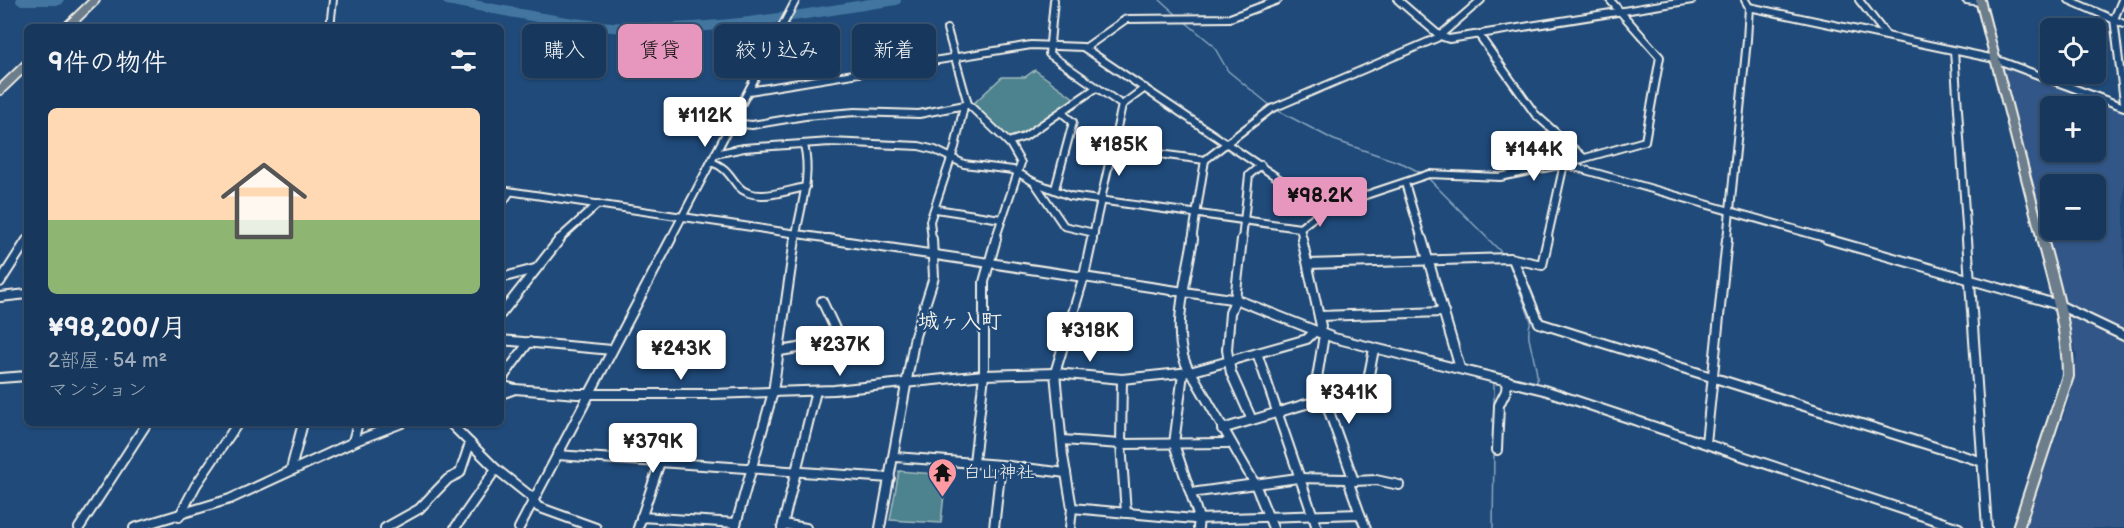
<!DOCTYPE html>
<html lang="ja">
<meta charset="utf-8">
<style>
body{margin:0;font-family:"Balsamiq Sans","Klee One",sans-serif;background:#203f62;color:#f1f3f6;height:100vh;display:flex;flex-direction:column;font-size:22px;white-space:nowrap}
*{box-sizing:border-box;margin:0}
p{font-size:20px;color:#9eacbb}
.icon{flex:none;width:33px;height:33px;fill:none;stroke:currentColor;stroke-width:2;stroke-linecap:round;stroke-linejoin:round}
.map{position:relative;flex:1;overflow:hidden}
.side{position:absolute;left:24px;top:24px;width:480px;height:402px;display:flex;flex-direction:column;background:#17385c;border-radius:9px;box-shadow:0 2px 4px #0004,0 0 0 2px #365272}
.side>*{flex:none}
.top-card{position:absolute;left:522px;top:24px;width:570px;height:54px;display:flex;gap:12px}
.fabs{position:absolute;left:2040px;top:18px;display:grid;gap:12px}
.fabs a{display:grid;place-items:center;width:66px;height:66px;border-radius:9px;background:#17385c;box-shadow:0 2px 4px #0004,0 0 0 2px #365272;font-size:30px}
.price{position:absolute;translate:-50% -51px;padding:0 14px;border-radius:6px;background:#fff;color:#222;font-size:20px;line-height:39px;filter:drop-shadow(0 2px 3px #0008)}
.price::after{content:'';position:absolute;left:50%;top:36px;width:18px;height:14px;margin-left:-9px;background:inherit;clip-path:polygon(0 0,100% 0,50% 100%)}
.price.on{background:#e797bd;color:#111}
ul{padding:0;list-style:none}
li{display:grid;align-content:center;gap:12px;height:318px;padding:0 24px}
li span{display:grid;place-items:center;height:186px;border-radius:9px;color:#555}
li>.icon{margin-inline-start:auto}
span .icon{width:108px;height:108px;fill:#fffc;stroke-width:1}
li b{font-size:26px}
h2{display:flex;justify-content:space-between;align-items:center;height:72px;padding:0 24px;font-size:26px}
.tag{padding:0 21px;border-radius:9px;background:#17385c;box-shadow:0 2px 4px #0004,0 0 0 2px #365272;font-size:21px;line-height:54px}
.tag.on{background:#e797bd;color:#111}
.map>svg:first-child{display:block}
.built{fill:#305787;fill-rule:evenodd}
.green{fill:#4e828f;stroke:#a1babc;stroke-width:1.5}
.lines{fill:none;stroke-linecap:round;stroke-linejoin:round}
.stream{stroke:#8aa7bd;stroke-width:1.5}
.river{stroke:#4376a0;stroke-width:10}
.minor-far1-casing{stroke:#f4f1e8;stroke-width:10}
.minor-casing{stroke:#f4f1e8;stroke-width:12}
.major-far1-casing{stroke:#f4f1e8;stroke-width:12}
.major-casing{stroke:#f4f1e8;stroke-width:14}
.minor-far1{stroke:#1f4a7a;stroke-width:6}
.minor{stroke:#1f4a7a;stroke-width:8}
.major-far1{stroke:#6c7d8b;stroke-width:8}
.major{stroke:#6c7d8b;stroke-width:10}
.labels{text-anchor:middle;stroke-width:4.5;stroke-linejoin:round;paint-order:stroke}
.poi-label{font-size:18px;fill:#f4f1e8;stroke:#1f4a7a;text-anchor:start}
.quarter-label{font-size:21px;font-weight:bold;fill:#f4f1e8;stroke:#1f4a7a}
</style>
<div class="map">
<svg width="2124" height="528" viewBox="0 0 2124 528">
<rect width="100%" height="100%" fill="#1f4a7a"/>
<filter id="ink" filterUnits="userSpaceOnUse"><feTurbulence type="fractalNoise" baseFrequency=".0167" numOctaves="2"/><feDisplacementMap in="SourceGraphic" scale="12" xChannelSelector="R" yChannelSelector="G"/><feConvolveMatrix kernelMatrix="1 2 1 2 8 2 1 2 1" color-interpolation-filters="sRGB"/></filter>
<g filter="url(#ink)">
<!-- built -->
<path class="built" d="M 2007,66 L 2124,109 L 2124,528 L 2025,528 L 2067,406 L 2074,382 L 2077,355 L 2002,67 ZM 2050,106 L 2096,106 L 2096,152 L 2050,152 ZM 2050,184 L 2096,184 L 2096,230 L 2050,230 Z"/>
<!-- green -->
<g class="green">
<polygon points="1035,70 1075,99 1020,137 1008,139 972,105 1002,77 1025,77"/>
<polygon points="899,471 946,475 941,523 890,520"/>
</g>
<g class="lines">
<!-- stream -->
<g class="stream">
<polyline points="1160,0 1177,15"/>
<polyline points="1183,20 1213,45 1228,71 1271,106"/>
<polyline points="1275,109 1334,140 1404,164 1423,174"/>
<polyline points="1427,177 1504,255"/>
<path d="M 1495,373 L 1537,382 C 1539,362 1523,339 1531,321 L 1508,261"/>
<polyline points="1494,383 1494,440"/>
<polyline points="1493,528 1494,451"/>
</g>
<!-- river -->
<g class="river">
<polyline points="21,0 59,0"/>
<path d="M 447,0 C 508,11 570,26 632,28 C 721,31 809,13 896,0"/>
</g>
<defs>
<g id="minor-far1">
<polyline points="1054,0 1049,54 1122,105"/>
<polyline points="1398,0 1440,36 1449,39 1692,0"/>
<polyline points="1859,0 1887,36"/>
<polyline points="1966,0 1981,2"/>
<polyline points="2069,0 2124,24"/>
<polyline points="2122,0 2114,19 2124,102"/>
<polyline points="1749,7 1995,59 2124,107"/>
<polyline points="330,27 333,0"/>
<polyline points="947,29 968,104 1010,144 1021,163 995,240"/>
<polyline points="1479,35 1535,114 1584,158"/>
<polyline points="1085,48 1126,19 1230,18 1278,0"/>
<polyline points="1954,51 1967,240"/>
<polyline points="749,91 1031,45 1083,47 1324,209"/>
<polyline points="732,123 752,125 805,116 855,112 919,114 965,105"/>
<polyline points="1008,142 1024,137 1096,88"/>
<polyline points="1113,148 1205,160"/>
<polyline points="715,154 744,148 830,142 919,146 935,150 964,164 1013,170 1034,182 1070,196 1300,228 1324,209 1429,174 1500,177 1564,164 1645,141 1660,57 1610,0"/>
<path d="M 711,162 C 726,167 729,175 738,186 C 754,204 787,190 806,187"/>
<polyline points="1564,164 1832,240"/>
<polyline points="1034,182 1064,226 1094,233"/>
<polyline points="1405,183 1422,240"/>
<polyline points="1055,189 1073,122 1061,112"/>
<polyline points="501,190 838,240"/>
<polyline points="501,205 510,192"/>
<polyline points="936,209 1001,219"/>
<polyline points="1300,228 1303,240"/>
<polyline points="558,240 598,204"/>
<polyline points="670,240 796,0"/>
<path d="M 795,240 C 800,209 812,177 804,145"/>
<polyline points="932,240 930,221 955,147 964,106 968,104"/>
<polyline points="1092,240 1122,105 1145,88"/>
<polyline points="1192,240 1205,160 1271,109 1437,38 1481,0"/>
<polyline points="1242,240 1249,175 1261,165"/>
<polyline points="1547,240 1564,164"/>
<polyline points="1727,240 1747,40 1749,7 1745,0"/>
</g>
<g id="minor">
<polyline points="828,239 1238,300 1334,338 1544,390 1959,528"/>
<path d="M 1193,239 C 1187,278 1166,345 1194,377 L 1255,484 L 1273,528"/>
<polyline points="1242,239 1235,300 1230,313 1227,350 1231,373 1252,420"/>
<polyline points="1302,239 1321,326 1319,333"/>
<polyline points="1422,239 1460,368"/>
<polyline points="1827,239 2059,305 2124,336"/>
<polyline points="1967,239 1987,528"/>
<polyline points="1513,259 1539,323 1983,462"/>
<polyline points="1308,264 1510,258 1542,265 1548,239"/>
<polyline points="501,278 535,269"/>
<polyline points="0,282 27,240"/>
<polyline points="0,297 27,294"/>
<polyline points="501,314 560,239"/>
<polyline points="1319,316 1444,312"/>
<polyline points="1324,335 1317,378 1354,481 1349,483 1360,514"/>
<polyline points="501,340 612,350"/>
<polyline points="780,351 798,348 838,335 822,301"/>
<polyline points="1257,353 1317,528"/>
<polyline points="1183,373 1174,444 1199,518 1198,528"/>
<polyline points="0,378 27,376"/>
<polyline points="1122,379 1121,444 1126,513"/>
<polyline points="501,380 529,342"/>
<polyline points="501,385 515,389 577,394 712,394 834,390 984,375 1055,373 1122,379 1190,372 1307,339 1315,331"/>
<polyline points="501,394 515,389"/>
<polyline points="1368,398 1367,385 1374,349"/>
<polyline points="450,423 496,469 530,496 538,507 596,528"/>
<polyline points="1222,429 1306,404 1326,402"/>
<polyline points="1062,440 1121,444 1230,443"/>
<polyline points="353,441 358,423"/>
<polyline points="1706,443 1727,239"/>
<polyline points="1497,450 1499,405 1506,391 1507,380"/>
<polyline points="557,455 890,478"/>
<polyline points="895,457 1001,465 1066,473"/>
<polyline points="974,462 984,375 984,282 996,239"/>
<polyline points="291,469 303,423"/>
<polyline points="1354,481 1376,480 1399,485"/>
<polyline points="1191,493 1298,478 1346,479 1350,482"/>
<polyline points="1072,508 1194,519 1360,514 1366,528"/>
<polyline points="179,517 196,485 238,423"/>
<polyline points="641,517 736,523"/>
<polyline points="783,524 806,528"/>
<polyline points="79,528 147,423"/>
<polyline points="134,528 230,499 358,440 402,423"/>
<polyline points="385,528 419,509 448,479 460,473 470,443"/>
<polyline points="455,528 496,469"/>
<polyline points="519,528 671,239"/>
<polyline points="638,528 660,462"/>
<polyline points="735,528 773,392 795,239"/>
<polyline points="782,528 816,391"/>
<polyline points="880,528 915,336 934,277 932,239"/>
<polyline points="994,528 1001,465"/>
<polyline points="1070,528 1072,508 1063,456 1055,373 1084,276 1092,239"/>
</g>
<g id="major-far1">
<polyline points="1980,0 2042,240"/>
<polyline points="67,27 95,0"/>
<polyline points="0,90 27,64"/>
</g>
<path id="major" d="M 2018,528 L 2068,376 C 2068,329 2054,284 2042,239"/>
</defs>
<!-- minor-far1 casing -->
<use href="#minor-far1" class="minor-far1-casing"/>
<!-- minor casing -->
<use href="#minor" class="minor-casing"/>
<!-- major-far1 casing -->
<use href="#major-far1" class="major-far1-casing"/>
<!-- major casing -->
<use href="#major" class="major-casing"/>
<!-- minor-far1 -->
<use href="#minor-far1" class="minor-far1"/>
<!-- minor -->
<use href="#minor" class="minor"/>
<!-- major-far1 -->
<use href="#major-far1" class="major-far1"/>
<!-- major -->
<use href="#major" class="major"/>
</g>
</g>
<!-- icons -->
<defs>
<symbol id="temple-pin" viewBox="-11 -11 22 30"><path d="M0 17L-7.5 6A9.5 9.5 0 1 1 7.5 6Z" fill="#ff9aa2" stroke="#1f4a7a"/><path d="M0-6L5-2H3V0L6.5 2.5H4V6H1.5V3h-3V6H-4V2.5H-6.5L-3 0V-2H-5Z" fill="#111"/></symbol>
</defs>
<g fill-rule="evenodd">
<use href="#temple-pin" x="926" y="456" width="33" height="45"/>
</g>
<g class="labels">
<!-- poi labels -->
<g class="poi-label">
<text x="963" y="478">白山神社</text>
</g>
<!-- quarter labels -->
<g class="quarter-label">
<text x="960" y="328">城ヶ入町</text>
</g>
</g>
</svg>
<div class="fabs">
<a><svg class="icon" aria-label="locate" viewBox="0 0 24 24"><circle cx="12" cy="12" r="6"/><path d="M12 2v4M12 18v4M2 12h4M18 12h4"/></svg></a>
<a>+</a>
<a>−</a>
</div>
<b class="price" style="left:705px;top:148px">¥112K</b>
<b class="price" style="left:1119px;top:177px">¥185K</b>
<b class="price" style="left:1534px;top:182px">¥144K</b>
<b class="price on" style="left:1320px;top:228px">¥98.2K</b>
<b class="price" style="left:1090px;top:363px">¥318K</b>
<b class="price" style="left:840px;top:377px">¥237K</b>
<b class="price" style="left:681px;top:381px">¥243K</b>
<b class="price" style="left:1349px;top:425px">¥341K</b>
<b class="price" style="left:653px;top:474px">¥379K</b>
<div class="top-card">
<a class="tag">購入</a>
<a class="tag on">賃貸</a>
<a class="tag">絞り込み</a>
<a class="tag">新着</a>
</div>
<section class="side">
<h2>9件の物件<svg class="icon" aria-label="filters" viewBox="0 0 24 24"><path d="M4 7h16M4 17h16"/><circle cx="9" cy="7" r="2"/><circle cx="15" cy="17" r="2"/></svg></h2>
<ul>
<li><span style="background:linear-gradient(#ffd9b3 60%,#8fb573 0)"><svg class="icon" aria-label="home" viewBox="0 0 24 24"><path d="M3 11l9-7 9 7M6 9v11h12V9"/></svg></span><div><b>¥98,200/月</b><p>2部屋 · 54 m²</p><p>マンション</p></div></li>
</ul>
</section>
</div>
